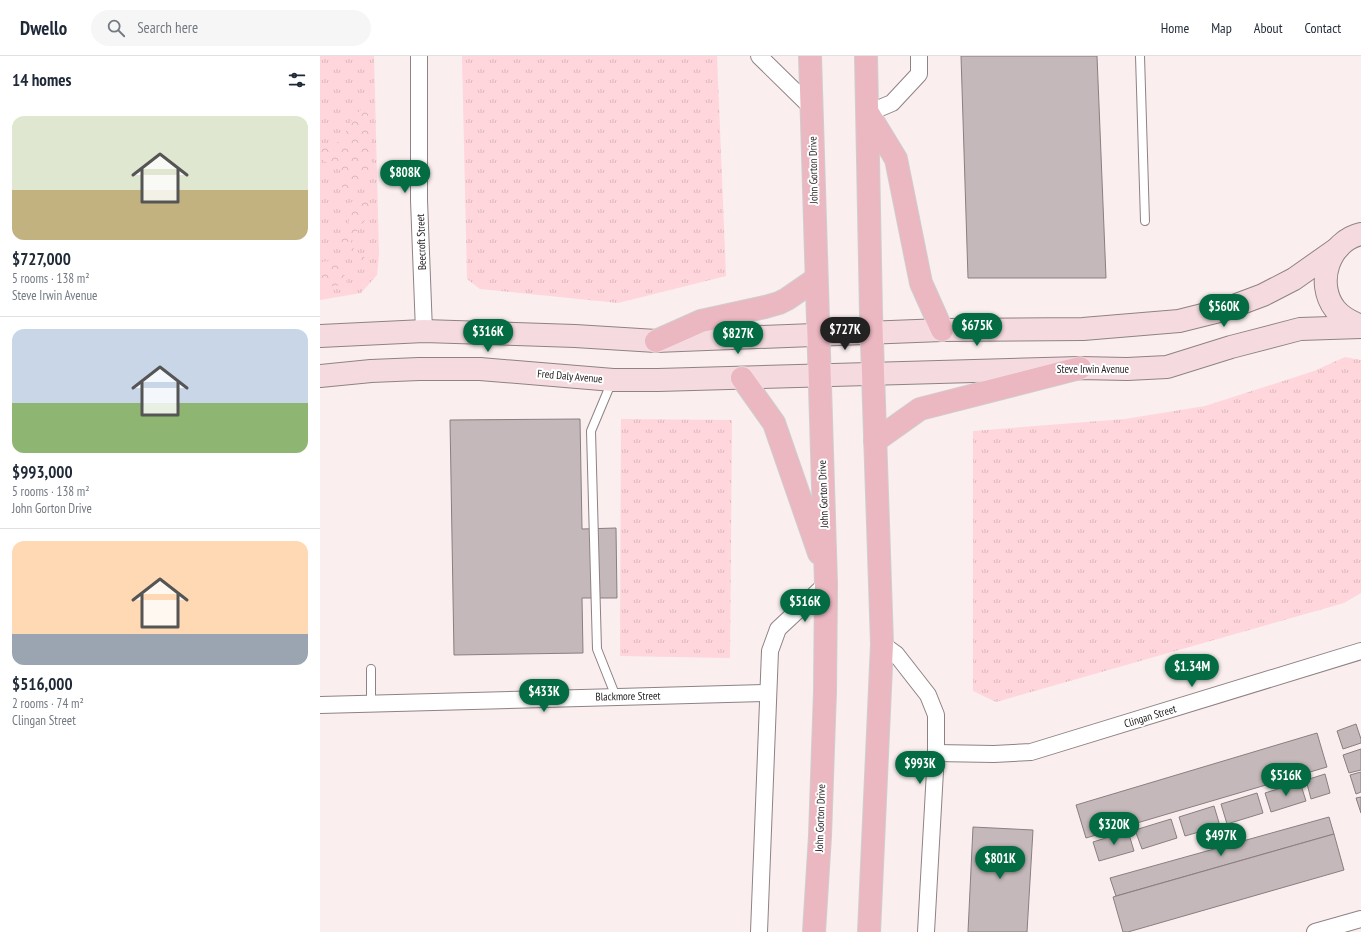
<!DOCTYPE html>
<meta charset="utf-8">
<style>
body{margin:0;font-family:"PT Sans Narrow",sans-serif;background:#f6f6f7;color:#1f2937;height:100vh;display:flex;flex-direction:column;font-size:15px;white-space:nowrap}
*{box-sizing:border-box;margin:0}
p{font-size:13px;color:#747a83}
.icon{flex:none;width:22px;height:22px;fill:none;stroke:currentColor;stroke-width:2;stroke-linecap:round;stroke-linejoin:round}
.map{position:relative;flex:1;overflow:hidden}
.side{display:flex;flex-direction:column;background:#fff;width:320px}
.side>*{flex:none}
.price{position:absolute;translate:-50% -34px;padding:0 9px;border-radius:14px;background:#036c43;color:#fff;font-size:13px;line-height:26px;filter:drop-shadow(0 1px 2px #0008)}
.price::after{content:'';position:absolute;left:50%;top:24px;width:12px;height:9px;margin-left:-6px;background:inherit;clip-path:polygon(0 0,100% 0,50% 100%)}
.price.active{background:#222;color:#fff}
ul{padding:0;list-style:none}
li{display:grid;align-content:center;gap:8px;height:212px;padding:0 12px}
li+li{border-top:1px solid #e0e1e3}
li span{display:grid;place-items:center;height:124px;border-radius:12px;color:#555}
li>.icon{margin-inline-start:auto}
span .icon{width:72px;height:72px;fill:#fffc;stroke-width:1}
li b{font-size:17px}
h2{display:flex;justify-content:space-between;align-items:center;height:48px;padding:0 12px;font-size:17px}
header{display:flex;align-items:center;gap:24px;box-sizing:border-box;height:56px;padding:0 20px;background:#fff;border-bottom:1px solid #e0e1e3}
header strong{font-size:19px}
nav{display:flex;gap:22px;margin-inline-start:auto;font-size:14px}
.search{width:280px;height:36px;background:#f6f6f7;display:flex;align-items:center;gap:10px;box-sizing:border-box;padding:0 14px;border-radius:22px;color:#747a83;font-size:15px}
main{display:flex;flex:1;min-height:0}
.map>svg:first-child{display:block}
.grass{fill:url(#grass-tufts)}
.forest{fill:url(#forest-crowns)}
.building{fill:#c4b8ba;stroke:#8a7f80}
.lines{fill:none;stroke-linecap:round;stroke-linejoin:round}
.lane-casing{stroke:#8e8284;stroke-width:10}
.street-casing{stroke:#8e8284;stroke-width:18}
.secondary-casing{stroke:#8e8284;stroke-width:24}
.primary-casing{stroke:#cfcece;stroke-width:24}
.lane{stroke:#fff;stroke-width:8}
.street{stroke:#fff;stroke-width:16}
.secondary{stroke:#f5dbe0;stroke-width:22}
.primary{stroke:#ebb7c1;stroke-width:22}
.labels{text-anchor:middle;stroke-width:4;stroke-linejoin:round;paint-order:stroke}
.street-label{font-size:11px;fill:#262122;stroke:#fff}
</style>
<header>
<strong>Dwello</strong>
<div class="search"><svg class="icon" aria-label="search" viewBox="0 0 24 24"><circle cx="10" cy="10" r="6"/><path d="M15 15l6 6"/></svg>Search here</div>
<nav><a>Home</a><a>Map</a><a>About</a><a>Contact</a></nav>
</header>
<main>
<section class="side">
<h2>14 homes<svg class="icon" aria-label="filters" viewBox="0 0 24 24"><path d="M4 7h16M4 17h16"/><circle cx="9" cy="7" r="2"/><circle cx="15" cy="17" r="2"/></svg></h2>
<ul>
<li><span style="background:linear-gradient(#dfe7d0 60%,#c2b280 0)"><svg class="icon" aria-label="home" viewBox="0 0 24 24"><path d="M3 11l9-7 9 7M6 9v11h12V9"/></svg></span><div><b>$727,000</b><p>5 rooms · 138 m²</p><p>Steve Irwin Avenue</p></div></li>
<li><span style="background:linear-gradient(#c9d6e8 60%,#8fb573 0)"><svg class="icon" aria-label="home" viewBox="0 0 24 24"><path d="M3 11l9-7 9 7M6 9v11h12V9"/></svg></span><div><b>$993,000</b><p>5 rooms · 138 m²</p><p>John Gorton Drive</p></div></li>
<li><span style="background:linear-gradient(#ffd9b3 75%,#9aa5b1 0)"><svg class="icon" aria-label="home" viewBox="0 0 24 24"><path d="M3 11l9-7 9 7M6 9v11h12V9"/></svg></span><div><b>$516,000</b><p>2 rooms · 74 m²</p><p>Clingan Street</p></div></li>
</ul>
</section>
<div class="map">
<svg width="1041" height="876" viewBox="0 0 1041 876">
<defs>
<pattern id="grass-tufts" width="24" height="20" patternUnits="userSpaceOnUse"><rect width="24" height="20" fill="#ffd6dc"/><path d="M3 7l-1-3M5 7V3M7 7l1-3M15 17l-1-3M17 17v-4M19 17l1-3" fill="none" stroke="#dab7bc"/></pattern>
<pattern id="forest-crowns" width="20" height="18" patternUnits="userSpaceOnUse"><rect width="20" height="18" fill="#ffd6dc"/><path d="M2 6a3 3 0 1 1 6 0M12 15a3 3 0 1 1 6 0" fill="none" stroke="#dab7bc"/></pattern>
</defs>
<rect width="100%" height="100%" fill="#faeeef"/>
<!-- grass -->
<g class="grass">
<polygon points="0,0 54,0 59,199 57,219 41,237 0,244"/>
<polygon points="142,0 397,0 406,220 298,247 160,233 147,223"/>
<polygon points="1025,301 1041,304 1041,537 1024,547 676,646 653,635 653,375 805,363 885,350 994,315"/>
<polygon points="301,363 412,364 410,602 300,600"/>
</g>
<!-- forest -->
<g class="forest">
<polygon points="42,52 48,58 52,88 52,114 42,128 28,135 19,129 25,117 4,105 0,100 0,91 21,85 32,64"/>
<polygon points="49,136 49,160 41,169 31,185 33,192 45,202 41,214 18,189 29,165 29,148 42,138"/>
<polygon points="11,205 22,212 27,227 16,230 0,230 0,206"/>
</g>
<!-- building -->
<g class="building">
<polygon points="641,0 777,0 786,222 648,222"/>
<polygon points="260,363 262,473 296,472 297,542 262,542 263,597 134,599 130,364"/>
<polygon points="1036,668 1041,683 1041,687 1023,693 1017,675"/>
<polygon points="997,677 1007,711 766,782 756,749"/>
<polygon points="1041,693 1041,714 1029,717 1023,699"/>
<polygon points="1041,716 1041,736 1036,738 1030,719"/>
<polygon points="1005,718 1010,737 991,743 986,724"/>
<polygon points="980,726 986,745 951,756 945,737"/>
<polygon points="937,737 943,757 907,768 901,748"/>
<polygon points="1041,741 1041,757 1036,742"/>
<polygon points="894,750 900,770 865,780 859,761"/>
<polygon points="1009,761 1014,778 796,840 790,822"/>
<polygon points="851,763 857,782 822,793 815,774"/>
<polygon points="653,771 713,774 707,876 648,876"/>
<polygon points="808,775 814,795 779,805 773,786"/>
<polygon points="1014,778 1024,814 808,876 803,876 793,841"/>
</g>
<g class="lines">
<defs>
<g id="lane">
<polyline points="820,0 825,165"/>
<polyline points="292,325 271,375 277,593 296,641"/>
<polyline points="51,647 51,613"/>
</g>
<g id="street">
<polyline points="99,0 99,144 104,275"/>
<polyline points="439,0 492,52"/>
<polyline points="548,57 572,47 599,18 599,0"/>
<polyline points="562,588 576,598 608,639 616,659 616,697 606,876"/>
<polyline points="0,649 448,637"/>
<polyline points="616,697 674,698 711,696 1041,595"/>
<polyline points="439,876 450,595 458,573 506,528"/>
<polyline points="995,876 1041,863"/>
</g>
<g id="secondary">
<path d="M 1041,178 C 1009,185 995,227 1015,253 C 1022,262 1031,266 1041,270"/>
<polyline points="0,280 104,275 255,280 336,285 622,274 763,273 859,265 903,254 943,239 974,223 1018,192"/>
<polyline points="0,320 51,315 99,313 160,313 293,324 338,324 760,312 807,313 847,311 911,291 980,273 1041,271"/>
</g>
<g id="primary">
<polyline points="490,0 506,528 505,635 500,780 494,876"/>
<polyline points="546,0 551,257 562,588 549,876"/>
<polyline points="548,57 576,103 601,227 622,274"/>
<polyline points="336,285 381,265 445,251 459,247 467,243 496,223"/>
<polyline points="422,322 454,367 499,497"/>
<polyline points="555,385 600,353 760,312"/>
</g>
</defs>
<!-- lane casing -->
<use href="#lane" class="lane-casing"/>
<!-- street casing -->
<use href="#street" class="street-casing"/>
<!-- secondary casing -->
<use href="#secondary" class="secondary-casing"/>
<!-- primary casing -->
<use href="#primary" class="primary-casing"/>
<!-- lane -->
<use href="#lane" class="lane"/>
<!-- street -->
<use href="#street" class="street"/>
<!-- secondary -->
<use href="#secondary" class="secondary"/>
<!-- primary -->
<use href="#primary" class="primary"/>
</g>
<g class="labels">
<!-- street labels -->
<g class="street-label">
<text transform="translate(493 114) rotate(-91)" y="4">John Gorton Drive</text>
<text transform="translate(101 186) rotate(-92)" y="4">Beecroft Street</text>
<text x="773" y="317">Steve Irwin Avenue</text>
<text transform="translate(250 320) rotate(5)" y="4">Fred Daly Avenue</text>
<text transform="translate(503 438) rotate(-92)" y="4">John Gorton Drive</text>
<text transform="translate(308 640) rotate(-1)" y="4">Blackmore Street</text>
<text transform="translate(830 660) rotate(-17)" y="4">Clingan Street</text>
<text transform="translate(500 762) rotate(-88)" y="4">John Gorton Drive</text>
</g>
</g>
</svg>
<b class="price" style="left:85px;top:138px">$808K</b>
<b class="price" style="left:904px;top:272px">$560K</b>
<b class="price" style="left:657px;top:291px">$675K</b>
<b class="price active" style="left:525px;top:295px">$727K</b>
<b class="price" style="left:168px;top:297px">$316K</b>
<b class="price" style="left:418px;top:299px">$827K</b>
<b class="price" style="left:485px;top:567px">$516K</b>
<b class="price" style="left:872px;top:632px">$1.34M</b>
<b class="price" style="left:224px;top:657px">$433K</b>
<b class="price" style="left:600px;top:729px">$993K</b>
<b class="price" style="left:966px;top:741px">$516K</b>
<b class="price" style="left:794px;top:790px">$320K</b>
<b class="price" style="left:901px;top:801px">$497K</b>
<b class="price" style="left:680px;top:824px">$801K</b>
</div>
</main>
